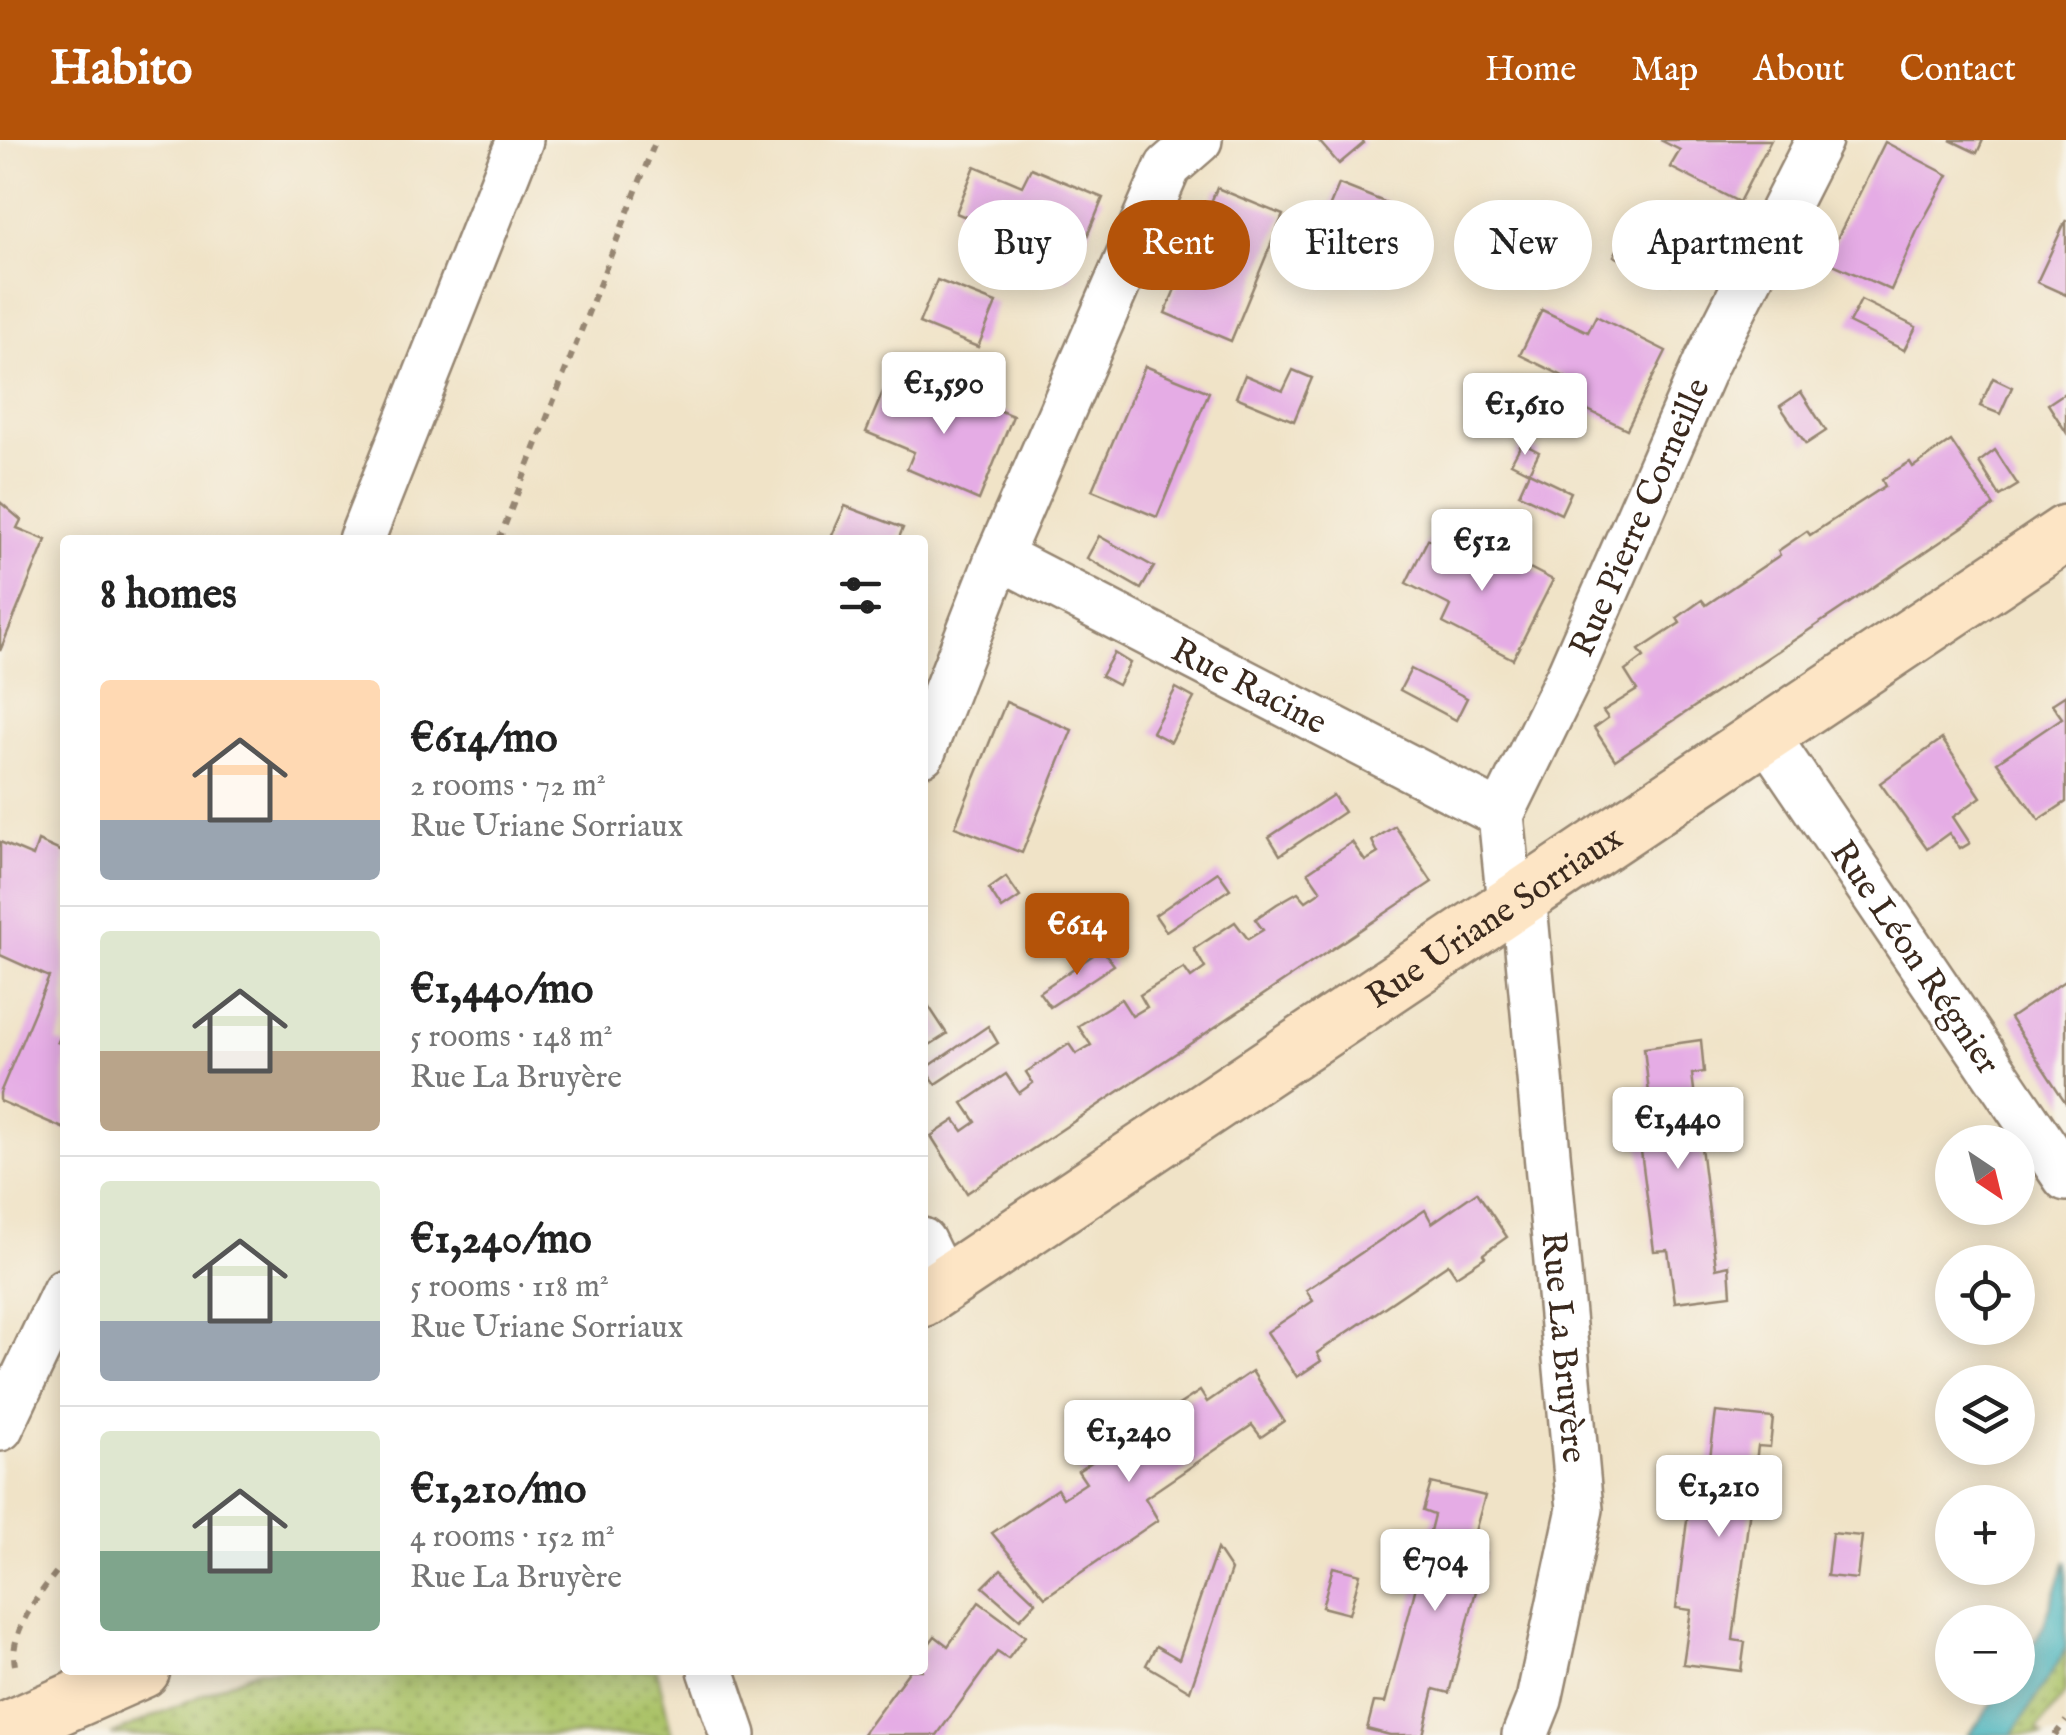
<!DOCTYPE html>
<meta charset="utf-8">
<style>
body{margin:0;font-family:"IM FELL English",serif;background:#f2f2f2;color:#222;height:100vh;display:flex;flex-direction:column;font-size:38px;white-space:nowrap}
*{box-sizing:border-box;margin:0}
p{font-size:32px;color:#767676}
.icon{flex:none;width:55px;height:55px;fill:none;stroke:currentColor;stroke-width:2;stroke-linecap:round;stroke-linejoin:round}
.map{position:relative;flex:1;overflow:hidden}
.side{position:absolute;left:60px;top:395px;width:868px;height:1140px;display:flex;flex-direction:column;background:#fff;border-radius:10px;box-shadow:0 5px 25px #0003}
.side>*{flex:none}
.banner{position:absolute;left:958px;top:60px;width:950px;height:90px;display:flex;gap:20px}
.needle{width:65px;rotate:145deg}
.buttons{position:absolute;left:1935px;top:985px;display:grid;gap:20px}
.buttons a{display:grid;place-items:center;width:100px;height:100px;border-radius:50%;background:#fff;box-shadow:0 5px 25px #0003;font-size:50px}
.price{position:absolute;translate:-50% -85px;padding:0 22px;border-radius:10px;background:#fff;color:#222;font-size:32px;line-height:65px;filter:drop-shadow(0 2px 5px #0008)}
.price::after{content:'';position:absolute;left:50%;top:60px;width:30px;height:22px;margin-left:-15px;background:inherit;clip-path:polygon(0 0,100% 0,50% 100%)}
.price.active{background:#b45309;color:#fff}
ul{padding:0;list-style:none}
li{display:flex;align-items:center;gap:30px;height:250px;padding:0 40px}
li+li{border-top:2px solid #e0e0e0}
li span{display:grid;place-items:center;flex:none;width:280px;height:200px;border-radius:10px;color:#555}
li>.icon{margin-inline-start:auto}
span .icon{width:120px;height:120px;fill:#fffc;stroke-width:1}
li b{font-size:42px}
h2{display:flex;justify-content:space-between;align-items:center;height:120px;padding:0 40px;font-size:42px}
.chip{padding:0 35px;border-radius:45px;background:#fff;box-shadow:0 5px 25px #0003;font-size:35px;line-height:90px}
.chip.active{background:#b45309;color:#fff}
header{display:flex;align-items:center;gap:60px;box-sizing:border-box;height:140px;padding:0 50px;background:#b45309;color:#fff}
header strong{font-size:48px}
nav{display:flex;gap:55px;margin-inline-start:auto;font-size:35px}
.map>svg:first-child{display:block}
.green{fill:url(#green-dots);stroke:#727642;stroke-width:2.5}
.water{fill:#44b4be;stroke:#406f6e;stroke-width:2.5}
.building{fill:#e5ace5}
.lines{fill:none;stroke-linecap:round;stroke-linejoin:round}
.street-casing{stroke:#968672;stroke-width:50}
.secondary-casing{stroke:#968672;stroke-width:60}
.path{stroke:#968672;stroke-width:6;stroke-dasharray:8 8;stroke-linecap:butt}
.street{stroke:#fff;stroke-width:45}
.secondary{stroke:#fde5c5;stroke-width:55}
.labels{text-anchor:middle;stroke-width:8;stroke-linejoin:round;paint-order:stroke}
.street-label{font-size:35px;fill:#3b2a1e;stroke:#f7f3e8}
</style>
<header>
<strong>Habito</strong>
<nav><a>Home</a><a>Map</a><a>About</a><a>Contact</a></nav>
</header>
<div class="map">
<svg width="2066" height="1595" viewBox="0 0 2066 1595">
<defs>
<pattern id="green-dots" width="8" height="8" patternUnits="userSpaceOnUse" patternTransform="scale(2.5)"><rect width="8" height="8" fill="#aac267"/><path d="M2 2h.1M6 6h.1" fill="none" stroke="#8c9e54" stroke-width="1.8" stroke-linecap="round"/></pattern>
</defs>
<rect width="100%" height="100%" fill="#f7f3e8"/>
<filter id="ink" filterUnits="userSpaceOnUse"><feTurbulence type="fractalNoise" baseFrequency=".01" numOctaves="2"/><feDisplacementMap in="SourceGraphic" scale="20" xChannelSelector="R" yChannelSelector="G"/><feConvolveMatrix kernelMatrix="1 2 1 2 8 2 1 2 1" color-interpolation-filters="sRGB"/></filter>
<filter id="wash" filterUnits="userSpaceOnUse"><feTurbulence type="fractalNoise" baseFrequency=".0048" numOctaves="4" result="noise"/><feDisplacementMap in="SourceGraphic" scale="40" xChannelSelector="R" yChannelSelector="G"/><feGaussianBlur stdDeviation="2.25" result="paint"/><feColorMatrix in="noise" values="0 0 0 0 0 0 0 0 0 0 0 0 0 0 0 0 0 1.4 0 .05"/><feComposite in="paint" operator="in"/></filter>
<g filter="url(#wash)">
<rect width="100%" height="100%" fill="#f0e3c7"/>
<!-- green -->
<g class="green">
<polygon points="2066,1507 2066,1552 2037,1590 2043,1595 2012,1595"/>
<polygon points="258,1530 657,1530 672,1595 111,1595"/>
</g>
<!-- water -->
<polygon class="water" points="2066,1421 2066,1507 2060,1520 2012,1595 1968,1595 2005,1548 2018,1548 2018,1527 2043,1487"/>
<g id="blocks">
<!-- building -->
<g class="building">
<polygon points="1318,0 1362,0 1364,3 1339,24"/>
<polygon points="1660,0 1771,0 1739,62 1670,27 1680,10"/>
<polygon points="1950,0 1983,0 1977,13"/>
<polygon points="1885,2 1948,35 1917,91 1891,150 1826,121"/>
<polygon points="975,26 1022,46 1031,28 1103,58 1069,140 997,110 1003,92 956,73"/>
<polygon points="1339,44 1397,67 1380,110 1321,87"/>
<polygon points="1217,48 1283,75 1231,201 1165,173"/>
<polygon points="1634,76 1652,84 1643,104 1681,123 1671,144 1614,116"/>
<polygon points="2066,80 2066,155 2037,142"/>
<polygon points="1670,88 1715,111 1707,127 1661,105"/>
<polygon points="937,140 996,163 978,207 919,183"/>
<polygon points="1861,160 1916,187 1904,210 1849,183"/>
<polygon points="1542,170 1588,192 1596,176 1666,211 1627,289 1557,255 1565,237 1520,215"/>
<polygon points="1145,226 1209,252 1157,377 1092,350"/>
<polygon points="1293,230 1312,238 1294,281 1236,257 1245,235 1283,251"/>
<polygon points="1993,238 2012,247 2000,274 1980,266"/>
<polygon points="885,247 932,267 941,247 1013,276 979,360 907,329 914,312 866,292"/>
<polygon points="1801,252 1826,291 1806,304 1780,266"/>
<polygon points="2066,252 2066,292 2048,264"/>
<polygon points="1951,301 1994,366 1615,620 1594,588 1608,578 1603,571 1637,550 1625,531 1644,517 1639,510 1680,483 1677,478 1702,460 1706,465 1780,415 1778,411 1807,391 1810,395 1885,346 1882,340 1895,331 1910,322 1913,327"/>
<polygon points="1522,303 1539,312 1529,332 1511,323"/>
<polygon points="1995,310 2018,345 2000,356 1979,322"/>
<polygon points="1529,332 1571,352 1561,374 1519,354"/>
<polygon points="0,362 21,380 17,388 46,400 0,511"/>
<polygon points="845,366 903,388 898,400 830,400"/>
<polygon points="1099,396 1154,427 1141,449 1087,418"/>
<polygon points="1428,399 1475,421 1483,404 1553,440 1513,519 1443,483 1451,466 1406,443"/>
<polygon points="1114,513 1130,523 1118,545 1101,536"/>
<polygon points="1411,529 1467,558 1456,580 1400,550"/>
<polygon points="1176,548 1194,558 1171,602 1152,592"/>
<polygon points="2066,555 2066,662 2039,680 1997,622 2062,578 2052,564"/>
<polygon points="1006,562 1072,590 1022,713 955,687"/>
<polygon points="1942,599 1981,657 1953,677 1970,703 1960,709 1949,693 1927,709 1880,643"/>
<polygon points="1333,655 1344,672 1280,715 1269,697"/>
<polygon points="1395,686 1432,742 967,1053 931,996 955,980 963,991 976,982 963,963 1006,934 1019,953 1033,943 1026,932 1069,904 1076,914 1091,905 1078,886 1121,859 1132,876 1147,867 1140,855 1184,828 1191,838 1205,828 1194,809 1235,782 1248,799 1263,790 1255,779 1277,764 1298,752 1306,761 1321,751 1308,732 1352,702 1365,721 1378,713 1372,701"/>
<polygon points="38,701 65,713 65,883 57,902 65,905 65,989 0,961 0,953 49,837 0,815 0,702 33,716"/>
<polygon points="1218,732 1230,749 1166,791 1155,775"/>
<polygon points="1006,737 1020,757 1002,769 989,749"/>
<polygon points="1102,809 1114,825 1050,867 1039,852"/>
<polygon points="2066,840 2066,963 2010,878"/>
<polygon points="922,856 947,894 925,908 922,905"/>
<polygon points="988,886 998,903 936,944 925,929"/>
<polygon points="1701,900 1704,932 1692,934 1716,1128 1729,1125 1731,1155 1675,1162 1668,1110 1654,1111 1635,965 1650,962 1644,908"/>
<polygon points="1477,1052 1507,1097 1483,1114 1485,1117 1456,1136 1448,1124 1317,1213 1321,1221 1297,1237 1267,1192 1313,1161 1306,1150 1425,1070 1432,1083"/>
<polygon points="1252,1231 1284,1281 1261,1297 1252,1285 1145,1358 1158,1380 1045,1457 992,1393 1057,1349 1063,1358 1086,1343 1078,1331 1200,1251 1207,1262"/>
<polygon points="1716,1272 1773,1278 1770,1307 1758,1306 1733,1500 1745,1502 1741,1531 1683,1524 1691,1470 1676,1468 1694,1324 1709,1325"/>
<polygon points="1431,1343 1485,1356 1470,1409 1486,1413 1449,1553 1434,1549 1423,1595 1390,1595 1367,1589 1374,1562 1385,1563 1410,1470 1434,1375 1423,1371"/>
<polygon points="1832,1393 1862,1396 1857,1439 1827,1436"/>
<polygon points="1217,1409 1231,1430 1190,1551 1146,1525 1156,1506 1179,1519"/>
<polygon points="1333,1427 1360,1434 1349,1474 1322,1467"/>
<polygon points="1001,1429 1036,1462 1020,1479 983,1447"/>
<polygon points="979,1462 1025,1496 1008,1519 997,1512 937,1595 862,1595 910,1530 922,1530 922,1513 935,1496 948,1506"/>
</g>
</g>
</g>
<g filter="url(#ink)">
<use href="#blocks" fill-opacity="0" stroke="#968672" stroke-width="2.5"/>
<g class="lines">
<defs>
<g id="street">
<polyline points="361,400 520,0"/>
<path id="s1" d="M 999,416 L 1501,675"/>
<path id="s2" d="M 1766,595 L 2066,1038"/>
<polyline points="922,613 999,416 1168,27 1199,0"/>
<path id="s3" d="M 1523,754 L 1580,1369 L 1539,1560 L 1525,1595"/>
<path id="s4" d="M 1510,764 L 1501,675 L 1570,534 L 1706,223 L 1819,0"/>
<polyline points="922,1101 944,1146"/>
<polyline points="0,1288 65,1151"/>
<polyline points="711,1530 733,1595"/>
</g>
<g id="secondary">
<path id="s5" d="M 922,1159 L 2066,393"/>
<polyline points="0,1593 142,1530"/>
</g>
</defs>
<!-- street casing -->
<use href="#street" class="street-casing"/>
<!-- secondary casing -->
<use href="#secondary" class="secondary-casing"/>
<!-- path -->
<g class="path">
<polyline points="499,400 656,0"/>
<path d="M 15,1525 C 8,1490 44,1448 65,1421"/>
<polyline points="2055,1595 2066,1581"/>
</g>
<!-- street -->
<use href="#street" class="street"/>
<!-- secondary -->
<use href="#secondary" class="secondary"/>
</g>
</g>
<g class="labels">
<!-- street labels -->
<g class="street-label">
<text dy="12" stroke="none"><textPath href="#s4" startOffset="418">Rue Pierre Corneille</textPath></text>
<text dy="12" stroke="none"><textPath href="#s1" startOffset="282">Rue Racine</textPath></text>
<text dy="12" stroke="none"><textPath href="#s5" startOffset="688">Rue Uriane Sorriaux</textPath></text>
<text dy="12" stroke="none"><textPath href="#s2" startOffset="268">Rue Léon Régnier</textPath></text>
<text dy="12" stroke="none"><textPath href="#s3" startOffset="455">Rue La Bruyère</textPath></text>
</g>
</g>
</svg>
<div class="buttons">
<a><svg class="needle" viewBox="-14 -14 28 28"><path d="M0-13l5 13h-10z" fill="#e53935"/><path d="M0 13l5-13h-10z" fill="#767676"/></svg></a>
<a><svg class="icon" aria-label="locate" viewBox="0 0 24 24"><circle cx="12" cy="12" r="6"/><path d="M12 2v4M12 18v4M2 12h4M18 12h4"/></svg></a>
<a><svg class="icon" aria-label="layers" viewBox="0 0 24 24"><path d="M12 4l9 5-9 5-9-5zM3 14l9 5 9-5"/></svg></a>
<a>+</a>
<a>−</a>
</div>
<b class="price" style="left:944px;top:297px">€1,590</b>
<b class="price" style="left:1525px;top:318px">€1,610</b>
<b class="price" style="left:1482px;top:454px">€512</b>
<b class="price active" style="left:1077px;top:838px">€614</b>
<b class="price" style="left:1678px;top:1032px">€1,440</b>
<b class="price" style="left:1129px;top:1345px">€1,240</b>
<b class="price" style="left:1719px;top:1400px">€1,210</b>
<b class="price" style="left:1435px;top:1474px">€704</b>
<div class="banner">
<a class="chip">Buy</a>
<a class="chip active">Rent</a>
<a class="chip">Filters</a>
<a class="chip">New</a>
<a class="chip">Apartment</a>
</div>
<section class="side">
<h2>8 homes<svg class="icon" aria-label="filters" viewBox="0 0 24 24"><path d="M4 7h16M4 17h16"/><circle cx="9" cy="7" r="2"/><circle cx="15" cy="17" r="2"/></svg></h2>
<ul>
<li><span style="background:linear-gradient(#ffd9b3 70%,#9aa5b1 0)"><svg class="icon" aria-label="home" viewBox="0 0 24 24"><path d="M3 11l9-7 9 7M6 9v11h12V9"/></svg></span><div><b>€614/mo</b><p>2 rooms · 72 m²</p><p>Rue Uriane Sorriaux</p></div></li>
<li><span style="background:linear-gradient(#dfe7d0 60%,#b9a48a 0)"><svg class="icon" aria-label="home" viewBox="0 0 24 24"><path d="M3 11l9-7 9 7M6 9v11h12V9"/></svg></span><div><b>€1,440/mo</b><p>5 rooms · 148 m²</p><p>Rue La Bruyère</p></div></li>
<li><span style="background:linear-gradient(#dfe7d0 70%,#9aa5b1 0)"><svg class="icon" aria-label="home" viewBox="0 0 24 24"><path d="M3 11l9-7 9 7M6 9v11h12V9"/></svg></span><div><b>€1,240/mo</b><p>5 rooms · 118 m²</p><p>Rue Uriane Sorriaux</p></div></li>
<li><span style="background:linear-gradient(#dfe7d0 60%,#7fa58c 0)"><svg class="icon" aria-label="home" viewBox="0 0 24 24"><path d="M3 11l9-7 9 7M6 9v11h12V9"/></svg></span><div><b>€1,210/mo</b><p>4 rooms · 152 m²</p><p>Rue La Bruyère</p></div></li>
</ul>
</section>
</div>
